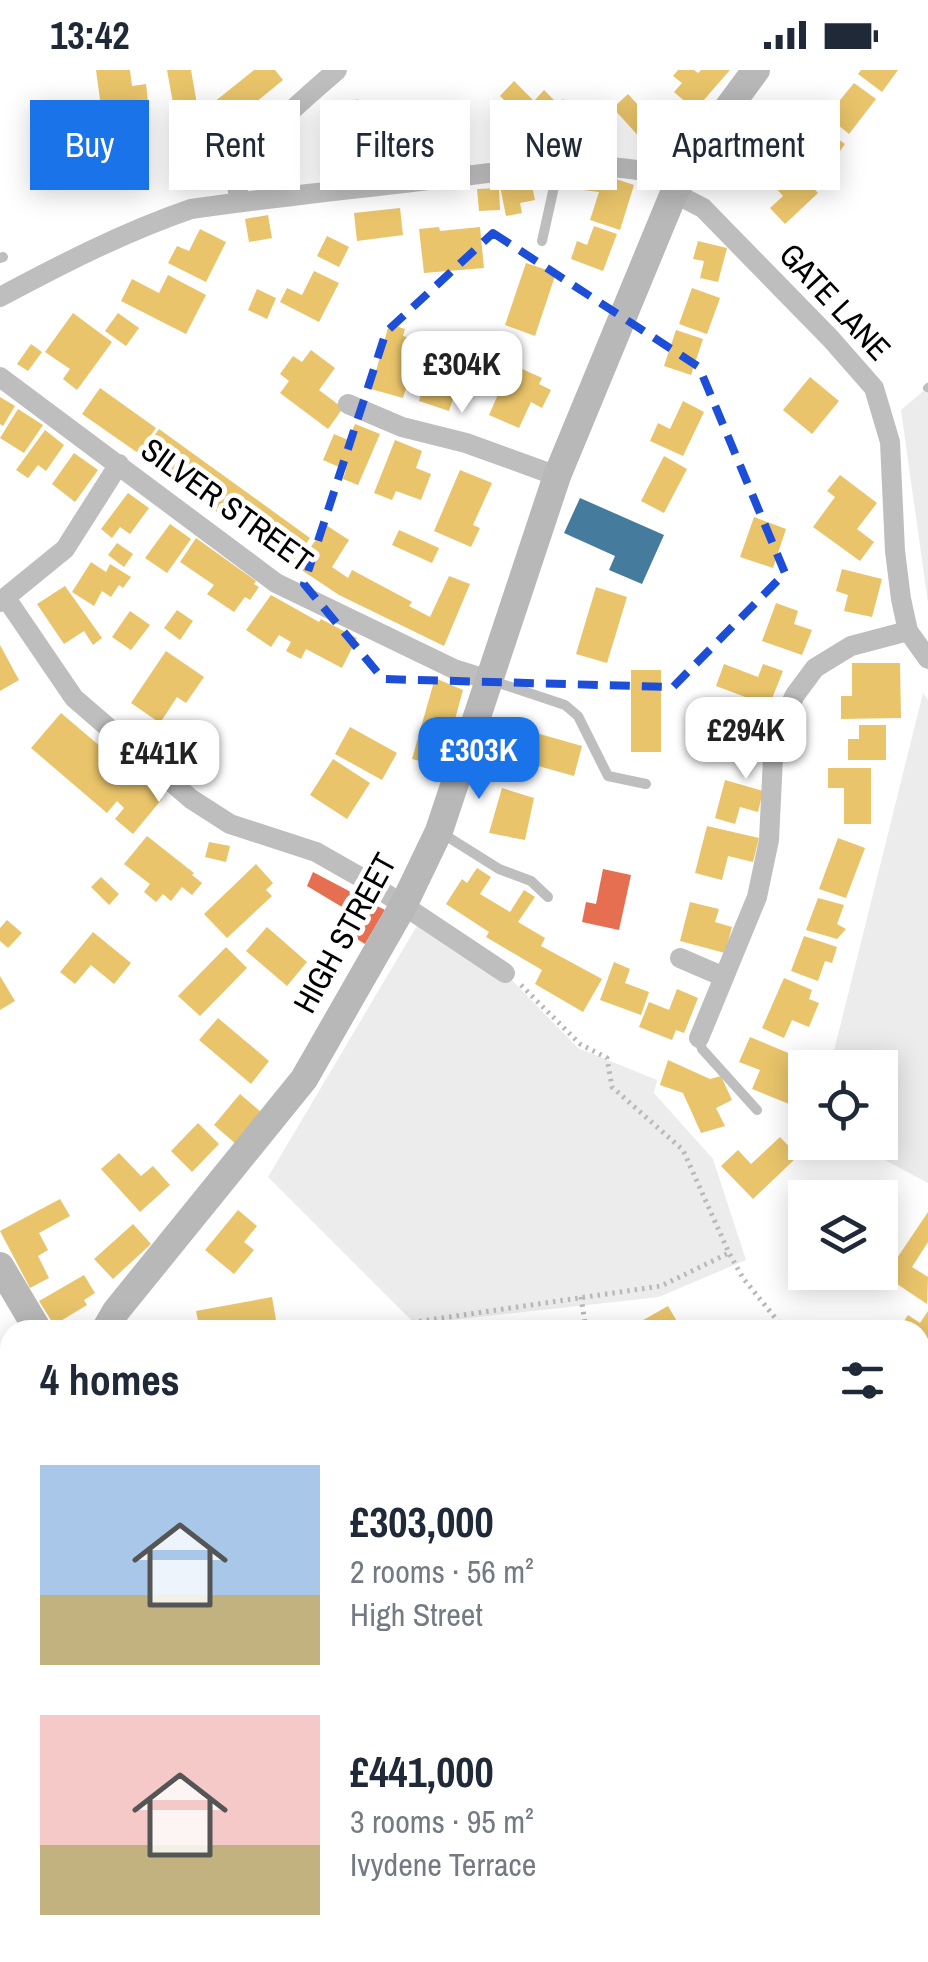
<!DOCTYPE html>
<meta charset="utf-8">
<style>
body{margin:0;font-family:"Archivo Narrow",sans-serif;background:#f2f2f3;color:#1f2937;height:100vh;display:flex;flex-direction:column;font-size:38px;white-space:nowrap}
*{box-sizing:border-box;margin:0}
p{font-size:32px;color:#747a83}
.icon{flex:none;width:55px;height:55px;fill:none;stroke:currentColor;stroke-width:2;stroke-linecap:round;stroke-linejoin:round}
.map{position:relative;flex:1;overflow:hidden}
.sheet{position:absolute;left:0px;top:1250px;width:930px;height:642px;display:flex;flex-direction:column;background:#fff;border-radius:30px 30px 0 0;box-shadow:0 5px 25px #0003}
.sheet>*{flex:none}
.guide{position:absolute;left:30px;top:30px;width:870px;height:90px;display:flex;gap:20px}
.fabs{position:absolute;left:788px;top:980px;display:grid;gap:20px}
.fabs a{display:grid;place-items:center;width:110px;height:110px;border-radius:0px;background:#fff;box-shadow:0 5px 25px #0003;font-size:50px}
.price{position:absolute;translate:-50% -85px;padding:0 22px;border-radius:20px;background:#fff;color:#222;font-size:32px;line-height:65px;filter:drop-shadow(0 2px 5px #0008)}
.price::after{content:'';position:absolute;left:50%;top:60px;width:30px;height:22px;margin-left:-15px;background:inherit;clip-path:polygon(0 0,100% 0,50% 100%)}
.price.on{background:#1a73e8;color:#fff}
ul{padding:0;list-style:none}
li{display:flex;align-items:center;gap:30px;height:250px;padding:0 40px}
li span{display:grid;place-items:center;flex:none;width:280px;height:200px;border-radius:0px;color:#555}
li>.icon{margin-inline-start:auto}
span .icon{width:120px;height:120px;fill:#fffc;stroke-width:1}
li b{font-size:42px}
h2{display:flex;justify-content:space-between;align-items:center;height:120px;padding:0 40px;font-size:42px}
.pill{padding:0 35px;border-radius:0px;background:#fff;box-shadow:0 5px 25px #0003;font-size:35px;line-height:90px}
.pill.on{background:#1a73e8;color:#fff}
.status{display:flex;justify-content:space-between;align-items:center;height:70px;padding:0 50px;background:#fff;direction:ltr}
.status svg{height:28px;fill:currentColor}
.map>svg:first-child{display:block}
.green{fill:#ececec}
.homes{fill:#e9c46a}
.shops{fill:#e76f51}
.public{fill:#457b9d}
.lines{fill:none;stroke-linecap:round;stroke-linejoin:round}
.stream{stroke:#bfbfbf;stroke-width:8}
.path{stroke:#b9b9b9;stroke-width:5;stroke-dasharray:2.5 5;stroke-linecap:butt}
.lane{stroke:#bebebe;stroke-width:10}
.street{stroke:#bebebe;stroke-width:20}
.secondary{stroke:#b8b8b8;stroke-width:28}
.marked{fill:none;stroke:#1d4ed8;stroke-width:8;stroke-dasharray:20 12;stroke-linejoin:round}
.labels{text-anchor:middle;stroke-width:10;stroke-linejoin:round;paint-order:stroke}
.street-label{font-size:32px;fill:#000;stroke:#fff}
</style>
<div class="status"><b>13:42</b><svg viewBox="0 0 49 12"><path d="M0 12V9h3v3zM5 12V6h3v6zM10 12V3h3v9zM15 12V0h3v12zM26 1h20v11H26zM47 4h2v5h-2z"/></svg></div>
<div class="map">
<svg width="928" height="1892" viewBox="0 0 928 1892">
<rect width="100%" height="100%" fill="#fff"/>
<!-- green -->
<g class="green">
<polygon points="928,317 928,533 901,340"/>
<polygon points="923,623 928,630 928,1113 853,1073 880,1072 880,998 830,997"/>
<polygon points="421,849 505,903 578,978 657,1010 654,1023 713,1089 746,1190 659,1227 415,1254 268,1107"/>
</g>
<!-- homes -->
<g class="homes">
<polygon points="96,0 130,0 132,16 146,14 148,32 101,37"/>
<polygon points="167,0 191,0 199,46 176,50"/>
<polygon points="254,0 275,0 283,10 244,42 239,36 220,51 208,37"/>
<polygon points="678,0 694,0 698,3 701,0 730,0 695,40 674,22 682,13 673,6"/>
<polygon points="861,0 898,0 882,22 858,4"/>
<polygon points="514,11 534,31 544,20 558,34 563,29 579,45 568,56 583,70 564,89 500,26"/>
<polygon points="854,13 876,29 849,64 827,46"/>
<polygon points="628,24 658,57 643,71 613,38"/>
<polygon points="357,29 383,61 359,80 347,65 333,76 320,59"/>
<polygon points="452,47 453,80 404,82 402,49"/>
<polygon points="820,56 845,74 822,106 797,88"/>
<polygon points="795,99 818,123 785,154 770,138 783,126 775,117"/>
<polygon points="577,102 604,105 634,115 620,160 590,150 599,122 575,119"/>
<polygon points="531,111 535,130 520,133 522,143 506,146 500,116"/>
<polygon points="499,118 500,140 479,141 477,119"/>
<polygon points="400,138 403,165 357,171 354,143"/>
<polygon points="268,145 272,168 249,172 245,149"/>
<polygon points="594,156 617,164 603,201 571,189 577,171 587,175"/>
<polygon points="439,157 440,161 480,157 484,198 424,203 419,159"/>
<polygon points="200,159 226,172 206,212 168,193 177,176 189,181"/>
<polygon points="327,166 349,177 339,197 317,186"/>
<polygon points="698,171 727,178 718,212 700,208 704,191 693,189"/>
<polygon points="526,193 556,203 535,266 505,255"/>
<polygon points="314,201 339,213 319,252 280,232 287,218 302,225"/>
<polygon points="168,205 206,225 186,264 121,231 132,209 159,223"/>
<polygon points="692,218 720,228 707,264 679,254"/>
<polygon points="257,219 276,228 267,249 248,240"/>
<polygon points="73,243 112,272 77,320 63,309 70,299 45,282"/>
<polygon points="118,243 139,258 126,276 105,261"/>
<polygon points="389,254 405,259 403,266 425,272 420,293 414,291 403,328 371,319"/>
<polygon points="676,260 703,269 691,305 664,296"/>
<polygon points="456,272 470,276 449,341 419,331 434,273 453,279"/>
<polygon points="31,274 42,282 28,301 17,294"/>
<polygon points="477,276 497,281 494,293 474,288"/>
<polygon points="311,280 335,298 319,320 343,338 328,359 280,323 289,311 280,304 293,286 302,292"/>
<polygon points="505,291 542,308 539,314 551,320 542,338 531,332 519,358 489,345 503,313 496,310"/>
<polygon points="810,307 839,331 812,364 783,340"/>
<polygon points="100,318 156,358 138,383 82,344"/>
<polygon points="0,327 15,336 3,356 0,354"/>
<polygon points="683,331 704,342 683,386 650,371 658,353 670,359"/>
<polygon points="18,339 43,355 24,383 0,368"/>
<polygon points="355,354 380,364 358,415 343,409 346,400 323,390 334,364 348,370"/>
<polygon points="159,359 310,468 291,495 168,407 173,401 144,380"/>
<polygon points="45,360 64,375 46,401 38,395 28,408 16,400"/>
<polygon points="395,370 422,381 416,398 431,404 421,430 396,421 392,430 374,423"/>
<polygon points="74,383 98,400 75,432 52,414"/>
<polygon points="664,386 687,399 664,443 641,431"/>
<polygon points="460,400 492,413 473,455 480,458 471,477 434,461"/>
<polygon points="840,405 877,433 857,459 874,472 860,491 813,457 835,427 827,421"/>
<polygon points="128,423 149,438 130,464 120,457 112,468 101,459"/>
<polygon points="754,447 786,459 773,498 740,487"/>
<polygon points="170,454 191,469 167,503 145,488"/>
<polygon points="326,455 349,470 332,497 348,508 352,500 412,532 409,536 430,547 449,506 470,514 444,576 339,525 297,497"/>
<polygon points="399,460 439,478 432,493 392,475"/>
<polygon points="196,468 256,511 254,514 259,517 250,530 245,527 234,542 207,524 214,515 180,492"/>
<polygon points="117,473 133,484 124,497 108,485"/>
<polygon points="91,492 106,502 110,494 131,507 123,518 119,515 111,527 102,521 94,536 72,522"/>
<polygon points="842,499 882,509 872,547 844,541 848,525 836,521"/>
<polygon points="65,516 102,568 93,575 84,561 64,574 37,534"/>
<polygon points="596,517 627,527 607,593 576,584"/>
<polygon points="271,525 319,552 321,549 357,568 342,598 306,579 301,589 286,581 291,572 279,565 271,577 246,560"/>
<polygon points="776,533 798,541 794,554 812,560 802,585 762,571"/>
<polygon points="177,540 193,551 180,570 164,558"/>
<polygon points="130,541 150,555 131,580 112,567"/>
<polygon points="0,575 19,610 0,621"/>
<polygon points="166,581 204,607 186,633 177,627 160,653 131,633"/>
<polygon points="852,593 900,593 901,648 841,649 841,626 852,626"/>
<polygon points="724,594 758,607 763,594 783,601 769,636 716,616"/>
<rect x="631" y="600" width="30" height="82"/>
<polygon points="435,608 463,620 442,697 412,689"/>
<polygon points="707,628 762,646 751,682 724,673 728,660 700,650"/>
<polygon points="61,643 162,729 133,764 115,749 124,738 117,731 107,743 31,678"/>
<polygon points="859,655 886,655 886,690 848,690 848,669 859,669"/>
<polygon points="350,657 397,683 382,710 335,684"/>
<polygon points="515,657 582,676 574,706 506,687"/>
<polygon points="333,689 370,713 347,749 310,725"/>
<polygon points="828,698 871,698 871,754 844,754 844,718 828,718"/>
<polygon points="725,710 763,721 758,742 740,737 735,754 715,748"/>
<polygon points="502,718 534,728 525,770 489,763"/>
<polygon points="707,756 759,768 753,792 728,786 722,810 695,803"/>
<polygon points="147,766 194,803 192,805 202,813 192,825 182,817 171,831 163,824 156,832 144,822 150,814 124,794"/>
<polygon points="838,768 865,778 846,828 819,819"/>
<polygon points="209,772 230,776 226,792 205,787"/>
<polygon points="256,794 273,813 266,820 272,826 227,868 204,844"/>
<polygon points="477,798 491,807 480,824 510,842 524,820 535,827 518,852 545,868 541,876 602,909 583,942 535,914 542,900 486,867 489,862 446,834 462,809 467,813"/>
<polygon points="101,807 119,824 109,835 91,817"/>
<polygon points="818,828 844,835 837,854 846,859 837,869 806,860"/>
<polygon points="690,832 719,839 715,852 732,857 725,883 680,871"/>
<polygon points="7,850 22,863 8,878 0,871 0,858"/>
<polygon points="267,857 307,892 287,916 246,881"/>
<polygon points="93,862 131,893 114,914 91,895 75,914 60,902"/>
<polygon points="804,866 837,877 832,893 825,891 818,911 791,901"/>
<polygon points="226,877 247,898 200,946 178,926"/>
<polygon points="323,878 344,889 323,928 302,917"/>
<polygon points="614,892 630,899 625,913 649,922 641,945 600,930"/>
<polygon points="0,906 15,931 0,940"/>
<polygon points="784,908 812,920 809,929 819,933 809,957 792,950 784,968 762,958"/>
<polygon points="677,919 698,928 684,963 676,960 672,970 639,957 649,932 669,940"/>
<polygon points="218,948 269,991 251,1014 199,970"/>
<polygon points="750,967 805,990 798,1006 805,1010 794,1036 752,1019 760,1000 739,992"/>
<polygon points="668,990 710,1009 721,1006 732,1030 716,1038 725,1056 701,1063 683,1023 660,1015"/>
<polygon points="240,1024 262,1043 236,1074 214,1055"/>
<polygon points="198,1053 219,1074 192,1102 171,1081"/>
<polygon points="780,1067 798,1086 753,1129 721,1096 738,1080 751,1094"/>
<polygon points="119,1083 141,1106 153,1096 170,1115 140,1142 101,1099"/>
<polygon points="60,1129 70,1146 39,1163 48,1180 38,1186 49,1208 30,1218 0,1161"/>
<polygon points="238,1140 257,1156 244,1172 254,1180 234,1204 205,1180"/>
<polygon points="928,1142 928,1172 912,1197 928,1207 927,1234 885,1206"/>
<polygon points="133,1154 151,1174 113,1209 94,1189"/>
<polygon points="84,1205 95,1223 84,1230 87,1235 54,1255 39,1231"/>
<polygon points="272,1227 276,1250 224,1260 200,1260 196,1241"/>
<polygon points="668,1236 682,1260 627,1260 638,1253"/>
<polygon points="928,1241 928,1284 920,1296 920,1260 898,1260 908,1245 920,1253"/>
<polygon points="0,1499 10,1500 10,1531 0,1530"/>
<polygon points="0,1538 10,1540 10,1581 2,1618"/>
<polygon points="928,1587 928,1628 920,1624 920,1600"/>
<polygon points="928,1651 928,1707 923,1715 920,1713 920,1664"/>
<polygon points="175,1882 222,1882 223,1892 135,1892"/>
<polygon points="254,1882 295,1882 295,1884 256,1892"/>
<polygon points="295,1882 333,1882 334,1892 296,1892"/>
<polygon points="401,1882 459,1882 460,1889 404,1892"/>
<polygon points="680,1882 733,1882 733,1883 708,1892 683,1892"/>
<polygon points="808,1882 849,1882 853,1891 813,1892"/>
</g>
<!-- shops -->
<g class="shops">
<polygon points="603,799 631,805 619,860 582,852 586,832 596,834"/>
<polygon points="313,802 385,840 365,874 337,857 347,840 307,816"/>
</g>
<!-- public -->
<polygon class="public" points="580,428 664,465 642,514 609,500 615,486 564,463"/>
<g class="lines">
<!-- stream -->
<polyline class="stream" points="927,318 928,317"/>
<!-- path -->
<g class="path">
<polyline points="521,915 580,974 607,988 612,1017 683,1080 729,1183 743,1208 785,1260"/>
<polyline points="581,1227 586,1260"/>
<polyline points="360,1260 661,1216 729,1183"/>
<polyline points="920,1360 928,1364"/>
</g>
<!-- lane -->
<g class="lane">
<polyline points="542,171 558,99"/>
<polyline points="0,188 3,187"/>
<polyline points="490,610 565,635 578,646 608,706 646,714"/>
<polyline points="440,762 499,799 531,811 548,827"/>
<polyline points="699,968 702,979 757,1040"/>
<polyline points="920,1858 928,1867"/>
</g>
<!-- street -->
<g class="street">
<polyline points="674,123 703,138 831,269 874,318 890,372 895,481 901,529 908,561 928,589"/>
<path d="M 241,132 C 239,126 236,115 237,109 C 241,80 314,21 337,0"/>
<path d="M 0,227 C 62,194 124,162 191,139 C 267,128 344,120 421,111 C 499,103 606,82 680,111"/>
<polyline points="0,307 276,513 454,599 489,610"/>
<polyline points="348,334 402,357 466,373 557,406"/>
<polyline points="6,528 74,628 191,729 230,754 316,782 367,811 505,903"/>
<polyline points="0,532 65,479 119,394"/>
<polyline points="680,888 724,907"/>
<polyline points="699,968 757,827 769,770 774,667 795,625 815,598 851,576 908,561"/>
<polyline points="920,1461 928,1463"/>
<polyline points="0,1478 10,1479"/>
<polyline points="920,1557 928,1537"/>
<polyline points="629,1882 632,1892"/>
<polyline points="0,1887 38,1882"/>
</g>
<!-- secondary -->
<g class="secondary">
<polyline points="0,1196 38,1260"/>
<polyline points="105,1260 116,1241 304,1009 403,836 439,761 557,406 674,123 702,73 756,0"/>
<polyline points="0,1650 10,1609"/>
</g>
</g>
<!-- marked area -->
<path class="marked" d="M 493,163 L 699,297 L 785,503 L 673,617 L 383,609 L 304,514 L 386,262 Z"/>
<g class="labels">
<!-- street labels -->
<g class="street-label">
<text transform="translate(835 232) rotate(47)" y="11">GATE LANE</text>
<text transform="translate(227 435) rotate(36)" y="11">SILVER STREET</text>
<text transform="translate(345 863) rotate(-61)" y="11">HIGH STREET</text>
</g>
</g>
</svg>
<div class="fabs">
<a><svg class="icon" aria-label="locate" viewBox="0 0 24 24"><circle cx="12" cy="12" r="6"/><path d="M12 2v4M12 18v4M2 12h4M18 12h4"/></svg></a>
<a><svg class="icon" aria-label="layers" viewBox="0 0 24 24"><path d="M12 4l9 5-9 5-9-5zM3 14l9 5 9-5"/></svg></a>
</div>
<b class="price" style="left:462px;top:346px">£304K</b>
<b class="price" style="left:746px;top:712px">£294K</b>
<b class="price on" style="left:479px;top:732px">£303K</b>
<b class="price" style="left:159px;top:735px">£441K</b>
<div class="guide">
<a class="pill on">Buy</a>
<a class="pill">Rent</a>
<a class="pill">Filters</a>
<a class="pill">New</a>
<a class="pill">Apartment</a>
</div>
<section class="sheet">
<h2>4 homes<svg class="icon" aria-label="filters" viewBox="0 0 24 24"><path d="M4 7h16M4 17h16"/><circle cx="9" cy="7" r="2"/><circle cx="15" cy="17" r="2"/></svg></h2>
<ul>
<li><span style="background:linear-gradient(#a9c7e8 65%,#c2b280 0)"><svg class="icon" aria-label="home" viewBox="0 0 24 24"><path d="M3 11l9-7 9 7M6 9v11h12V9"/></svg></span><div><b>£303,000</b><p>2 rooms · 56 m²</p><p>High Street</p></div></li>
<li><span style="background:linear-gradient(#f6c9c9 65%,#c2b280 0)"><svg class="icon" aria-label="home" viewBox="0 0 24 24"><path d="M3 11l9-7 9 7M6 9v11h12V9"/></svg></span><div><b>£441,000</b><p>3 rooms · 95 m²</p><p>Ivydene Terrace</p></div></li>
</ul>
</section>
</div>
